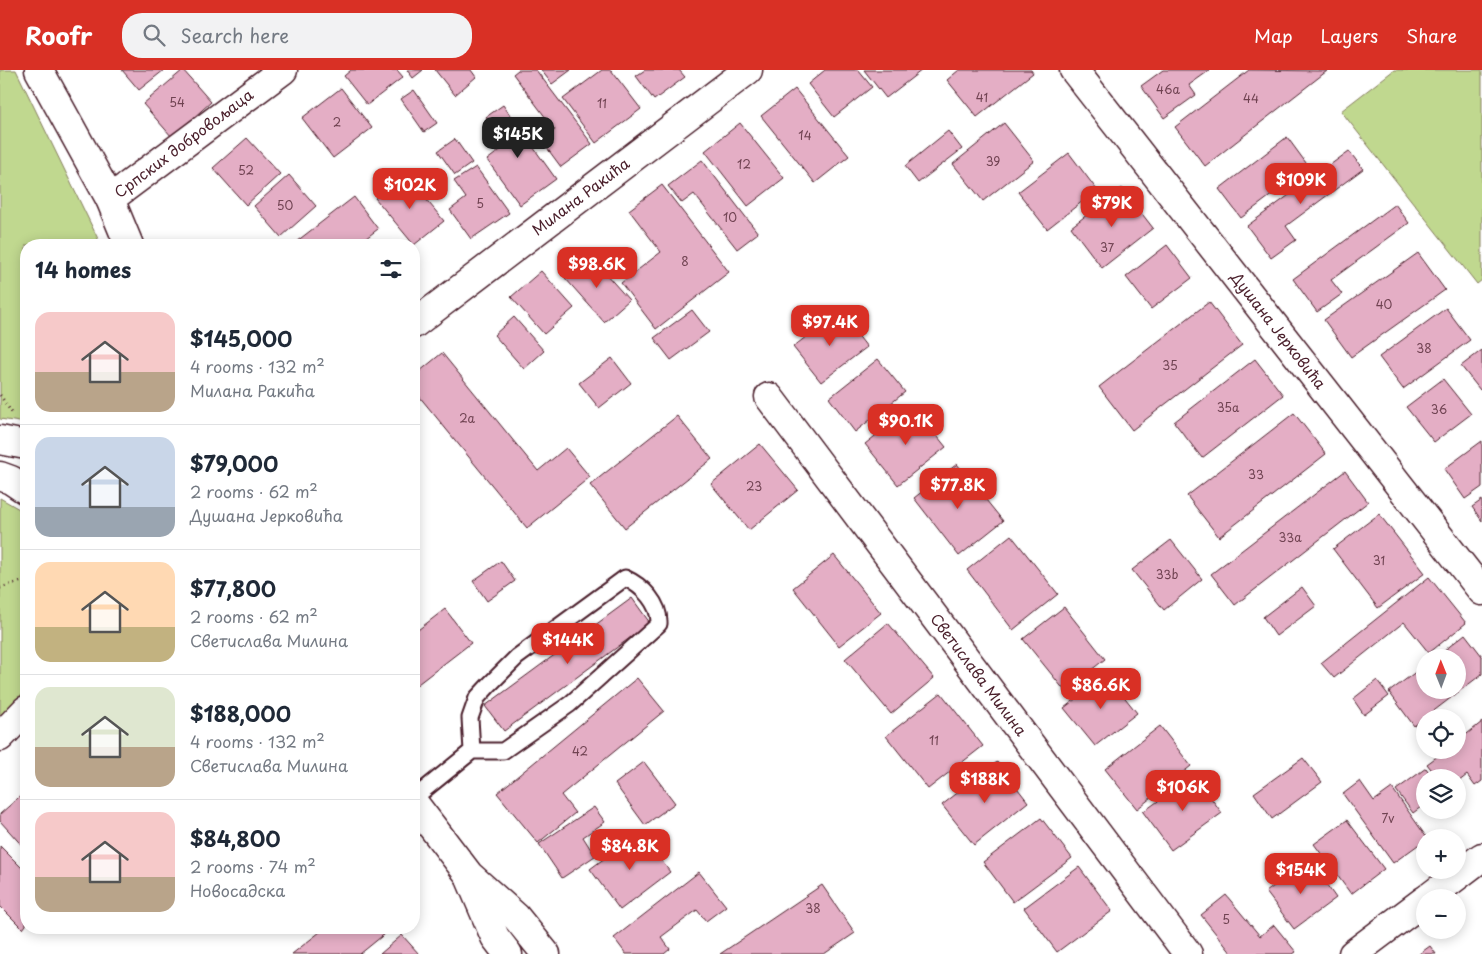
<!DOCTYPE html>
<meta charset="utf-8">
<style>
body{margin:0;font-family:"Playpen Sans",sans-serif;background:#f2f2f3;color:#1f2937;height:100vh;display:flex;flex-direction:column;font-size:19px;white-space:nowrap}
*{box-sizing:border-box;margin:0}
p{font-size:16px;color:#747a83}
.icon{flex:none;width:28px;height:28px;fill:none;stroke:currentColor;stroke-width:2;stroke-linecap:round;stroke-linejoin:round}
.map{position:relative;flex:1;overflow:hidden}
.sheet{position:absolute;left:20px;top:169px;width:400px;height:695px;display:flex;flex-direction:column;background:#fff;border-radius:20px;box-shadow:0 2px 12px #0003}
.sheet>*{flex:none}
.needle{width:32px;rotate:359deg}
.buttons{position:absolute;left:1416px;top:579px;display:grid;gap:10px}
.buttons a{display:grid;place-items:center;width:50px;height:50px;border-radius:50%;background:#fff;box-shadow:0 2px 12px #0003;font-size:25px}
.price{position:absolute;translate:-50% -42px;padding:0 11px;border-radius:10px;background:#d93025;color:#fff;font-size:16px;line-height:32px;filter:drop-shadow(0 1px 2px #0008)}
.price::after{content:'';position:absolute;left:50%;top:30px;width:15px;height:11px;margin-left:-8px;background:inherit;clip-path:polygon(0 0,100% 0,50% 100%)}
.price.on{background:#222;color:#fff}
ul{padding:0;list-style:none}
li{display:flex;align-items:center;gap:15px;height:125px;padding:0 15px}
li+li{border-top:1px solid #e0e1e3}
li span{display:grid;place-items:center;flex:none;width:140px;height:100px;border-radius:15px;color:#555}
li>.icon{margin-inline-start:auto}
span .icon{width:60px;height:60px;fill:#fffc;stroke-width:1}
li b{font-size:21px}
h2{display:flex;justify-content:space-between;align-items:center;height:60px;padding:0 15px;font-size:21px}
header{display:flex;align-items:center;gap:30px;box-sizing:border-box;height:70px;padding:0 25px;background:#d93025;color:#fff}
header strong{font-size:24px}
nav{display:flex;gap:28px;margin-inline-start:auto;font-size:18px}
.search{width:350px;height:45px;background:#f2f2f3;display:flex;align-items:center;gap:12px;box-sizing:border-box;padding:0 18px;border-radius:20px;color:#747a83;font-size:19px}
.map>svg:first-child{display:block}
.green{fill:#c0d88f;stroke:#857c5d}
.building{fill:#e4aec5;stroke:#4a1f2b}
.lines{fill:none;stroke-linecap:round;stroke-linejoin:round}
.lane-casing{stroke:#4a1f2b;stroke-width:19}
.street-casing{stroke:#4a1f2b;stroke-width:31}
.secondary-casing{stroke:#4a1f2b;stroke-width:31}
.path{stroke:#4a1f2b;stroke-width:3;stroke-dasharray:1 4;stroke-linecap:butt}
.lane{stroke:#fff;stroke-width:15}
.street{stroke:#fff;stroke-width:28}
.secondary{stroke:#fff;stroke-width:28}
.labels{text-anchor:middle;stroke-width:5;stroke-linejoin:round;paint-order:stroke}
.number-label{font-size:12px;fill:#704352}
.street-label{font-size:15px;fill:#4a1f2b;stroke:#fff}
</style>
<header>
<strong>Roofr</strong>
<div class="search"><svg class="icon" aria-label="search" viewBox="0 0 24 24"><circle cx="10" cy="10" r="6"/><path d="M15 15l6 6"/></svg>Search here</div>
<nav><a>Map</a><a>Layers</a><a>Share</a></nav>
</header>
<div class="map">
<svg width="1482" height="884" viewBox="0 0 1482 884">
<rect width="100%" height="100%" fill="#fff"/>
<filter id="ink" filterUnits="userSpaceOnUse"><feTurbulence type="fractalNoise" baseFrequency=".02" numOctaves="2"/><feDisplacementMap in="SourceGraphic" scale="10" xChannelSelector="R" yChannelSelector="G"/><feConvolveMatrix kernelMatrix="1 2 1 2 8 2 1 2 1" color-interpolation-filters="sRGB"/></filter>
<g filter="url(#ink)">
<!-- green -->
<g class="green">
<polygon points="0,0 16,0 101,175 26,175 26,353 0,349"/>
<polygon points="1394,0 1482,0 1482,210 1477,214 1341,41"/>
<polygon points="0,428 26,443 26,640 0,667"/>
</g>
<!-- building -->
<g class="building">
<polygon points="122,0 164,0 139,20"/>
<polygon points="183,0 211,32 172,67 143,34"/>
<polygon points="351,0 397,0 403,7 367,35 344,6"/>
<polygon points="407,0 423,0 413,8"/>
<polygon points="435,0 471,0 476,7 455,25"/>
<polygon points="518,0 536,0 592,74 561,97 541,70 555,60 513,4"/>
<polygon points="541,0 571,0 552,14"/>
<polygon points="602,0 611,0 641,39 596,73 563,29"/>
<polygon points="645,0 679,0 685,7 654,30 636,6"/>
<polygon points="825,0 858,0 872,17 834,47 808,14"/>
<polygon points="864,0 922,0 886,28"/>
<polygon points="959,0 1031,0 1033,3 977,47 947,10"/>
<polygon points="1163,0 1210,0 1189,15 1196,25 1164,48 1141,16"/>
<polygon points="1249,0 1327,1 1205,96 1175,57"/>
<polygon points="341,18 372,58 333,88 302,48"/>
<polygon points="795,19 849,86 815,113 761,46"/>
<polygon points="414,20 437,53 424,62 401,29"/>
<polygon points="503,35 556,109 520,135 487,90 507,75 486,47"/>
<polygon points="740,53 784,108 748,136 705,81"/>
<polygon points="1004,53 1034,91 983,131 953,94"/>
<polygon points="948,61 962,79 918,113 905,96"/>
<polygon points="1287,67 1309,97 1241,148 1219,119"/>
<polygon points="247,68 280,104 246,135 213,98"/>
<polygon points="455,69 472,93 455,105 438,81"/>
<polygon points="1349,81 1363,99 1286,156 1296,170 1271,188 1247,156"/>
<polygon points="1069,83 1097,120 1047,159 1018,122"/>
<polygon points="702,90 758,163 737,179 694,124 682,133 668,116"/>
<polygon points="476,97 509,143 471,169 450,140 466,128 454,111"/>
<polygon points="405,104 444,151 414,175 375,128"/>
<polygon points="289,105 316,136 281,167 254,136"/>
<polygon points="662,115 729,202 656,259 621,213 661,182 629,140"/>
<polygon points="1122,118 1153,158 1102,198 1071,157"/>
<polygon points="354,127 378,159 357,175 292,175"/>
<polygon points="1395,134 1409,153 1331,210 1342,224 1317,242 1293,209"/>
<polygon points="1167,175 1192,208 1151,239 1126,207"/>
<polygon points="1418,183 1445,220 1351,287 1324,250"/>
<polygon points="590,186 629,230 604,252 565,208"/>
<polygon points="541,201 574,238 544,264 511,227"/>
<polygon points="1209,232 1242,275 1132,360 1099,317"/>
<polygon points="1446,238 1470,270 1403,319 1379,287"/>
<polygon points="692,240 709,262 671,290 654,268"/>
<polygon points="839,241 867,277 821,312 793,277"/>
<polygon points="514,247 544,281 524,299 494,265"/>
<polygon points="1482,280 1482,319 1480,320 1461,296"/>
<polygon points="442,283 538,401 566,378 590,407 527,458 414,320 414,306"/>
<polygon points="612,288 631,313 599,338 579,313"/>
<polygon points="878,289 905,322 855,362 829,328"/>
<polygon points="1255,289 1283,325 1202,388 1174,352"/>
<polygon points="1443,309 1471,344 1434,372 1406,337"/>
<polygon points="913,336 946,377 898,415 865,374"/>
<polygon points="1294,343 1326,384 1219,467 1187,426"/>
<polygon points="677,346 712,389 625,458 590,415"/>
<polygon points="1482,371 1482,417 1465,429 1444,399"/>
<polygon points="760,374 798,420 749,460 711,414"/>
<polygon points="957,394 1003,451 959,486 914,428"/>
<polygon points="1345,401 1368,432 1235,535 1211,504"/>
<polygon points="1482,430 1482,451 1472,437"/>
<polygon points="1379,444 1425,503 1378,538 1333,479"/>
<polygon points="1011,465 1058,524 1013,560 967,500"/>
<polygon points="1171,470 1202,509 1164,540 1132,500"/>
<polygon points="834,485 881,543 839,576 793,518"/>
<polygon points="501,491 515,511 487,531 473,511"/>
<polygon points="1429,507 1466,553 1429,583 1404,552 1334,608 1321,593"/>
<polygon points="1302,517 1316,536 1276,566 1263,547"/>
<polygon points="632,528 650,553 504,661 485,636"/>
<polygon points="1064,537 1105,589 1065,621 1023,569"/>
<polygon points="445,539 471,573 414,617 414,563"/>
<polygon points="888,553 934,608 891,644 845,589"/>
<polygon points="1465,564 1482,586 1482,604 1414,656 1389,622 1425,595 1425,620 1458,620 1458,588 1435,588"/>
<polygon points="1107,605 1137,643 1095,676 1064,638"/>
<polygon points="637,608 664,641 561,725 575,743 538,773 497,723"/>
<polygon points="1377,610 1389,626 1364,645 1353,629"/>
<polygon points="941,623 983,676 928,719 886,666"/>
<polygon points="1482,652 1482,711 1475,716 1467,705 1458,712 1458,708 1438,708 1427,694 1446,680 1458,680 1458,671"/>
<polygon points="1160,656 1191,696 1137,739 1105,699"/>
<polygon points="1303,688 1322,712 1272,749 1254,723"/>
<polygon points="644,692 675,733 645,755 615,714"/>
<polygon points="997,692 1028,732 974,775 942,735"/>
<polygon points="1426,698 1433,708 1425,708 1425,734 1413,743 1396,720"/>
<polygon points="1194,705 1222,743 1171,780 1143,742"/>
<polygon points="1360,711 1374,731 1392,718 1427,768 1425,768 1425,770 1393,793 1343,724"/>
<polygon points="26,721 26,780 0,751 0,744"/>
<polygon points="594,737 605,752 583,767 595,786 562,808 539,774"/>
<polygon points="1041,748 1072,788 1013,832 983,792"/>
<polygon points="1347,750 1384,799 1351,824 1314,774"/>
<polygon points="640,762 670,802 620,840 590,799"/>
<polygon points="0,776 26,802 26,855 23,859 0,836"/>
<polygon points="1309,790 1336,828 1294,859 1266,822"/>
<polygon points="1079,797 1112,841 1057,882 1024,838"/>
<polygon points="699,802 726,836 706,851 697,840 661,867 670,879 664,884 626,884 614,868"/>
<polygon points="822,815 855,863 824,884 720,884"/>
<polygon points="1226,825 1260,866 1274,855 1296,882 1293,884 1232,884 1201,845"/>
<polygon points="325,858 392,858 360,884 292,884"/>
<polygon points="402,865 419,884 380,884"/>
<polygon points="1430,876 1436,884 1419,884"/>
</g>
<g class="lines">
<defs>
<path id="lane" d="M 414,728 L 472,681 L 503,681 L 570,634 L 659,554 C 660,534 643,516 625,508 L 517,587 L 490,614 L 477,628 L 470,648 L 472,681"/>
<g id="street">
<polyline points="39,0 110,129 129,175"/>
<polyline points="1074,0 1482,521"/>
<polyline points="110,129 283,0"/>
<polyline points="414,254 748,0"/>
<polyline points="769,327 1188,884"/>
<polyline points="0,667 26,640"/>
</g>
<g id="secondary">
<polyline points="0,370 26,375"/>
<polyline points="0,406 11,410 26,420"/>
<polyline points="414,733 469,805 516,847 546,884"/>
<polyline points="471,811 495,867 508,884"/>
<polyline points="1428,828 1482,787"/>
<polyline points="1353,884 1425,830"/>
</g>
</defs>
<!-- lane casing -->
<use href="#lane" class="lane-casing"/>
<!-- street casing -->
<use href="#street" class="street-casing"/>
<!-- secondary casing -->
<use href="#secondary" class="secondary-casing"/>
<!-- path -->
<g class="path">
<polyline points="0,325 12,343"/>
<polyline points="0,518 26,510"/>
</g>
<!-- lane -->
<use href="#lane" class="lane"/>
<!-- street -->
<use href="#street" class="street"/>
<!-- secondary -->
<use href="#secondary" class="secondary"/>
</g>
</g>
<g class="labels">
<!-- number labels -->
<g class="number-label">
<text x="1168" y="24">46a</text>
<text x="982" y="32">41</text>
<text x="1251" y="33">44</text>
<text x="177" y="37">54</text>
<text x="602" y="38">11</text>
<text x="337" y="57">2</text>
<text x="805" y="70">14</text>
<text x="993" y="96">39</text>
<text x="744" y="99">12</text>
<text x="246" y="105">52</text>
<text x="480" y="138">5</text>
<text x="285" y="140">50</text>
<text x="730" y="152">10</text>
<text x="1107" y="182">37</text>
<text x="685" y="196">8</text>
<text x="1384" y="239">40</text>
<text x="1424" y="283">38</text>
<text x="1170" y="300">35</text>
<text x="1228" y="342">35a</text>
<text x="1439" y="344">36</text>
<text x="467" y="353">2a</text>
<text x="1256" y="409">33</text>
<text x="754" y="421">23</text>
<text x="1290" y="472">33a</text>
<text x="1379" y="495">31</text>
<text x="1167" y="509">33b</text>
<text x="934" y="675">11</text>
<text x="580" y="686">42</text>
<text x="1388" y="753">7v</text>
<text x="813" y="843">38</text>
<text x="1226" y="854">5</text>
</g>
<!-- street labels -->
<g class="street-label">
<text transform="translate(184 74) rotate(-37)" y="5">Српских добровољаца</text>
<text transform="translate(581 127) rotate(-37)" y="5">Милана Ракића</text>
<text transform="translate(1278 261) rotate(52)" y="5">Душана Јерковића</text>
<text transform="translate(978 605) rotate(53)" y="5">Светислава Милина</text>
</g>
</g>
</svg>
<div class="buttons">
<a><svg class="needle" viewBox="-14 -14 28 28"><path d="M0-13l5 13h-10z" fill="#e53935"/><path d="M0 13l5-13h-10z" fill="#747a83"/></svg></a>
<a><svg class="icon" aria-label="locate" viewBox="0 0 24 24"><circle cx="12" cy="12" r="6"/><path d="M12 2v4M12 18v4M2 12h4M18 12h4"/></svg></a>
<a><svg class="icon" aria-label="layers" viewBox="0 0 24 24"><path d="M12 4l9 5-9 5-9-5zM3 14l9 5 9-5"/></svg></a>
<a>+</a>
<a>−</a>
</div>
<b class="price on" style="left:518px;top:89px">$145K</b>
<b class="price" style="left:1301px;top:135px">$109K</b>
<b class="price" style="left:410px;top:140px">$102K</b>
<b class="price" style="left:1112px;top:158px">$79K</b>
<b class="price" style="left:597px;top:219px">$98.6K</b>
<b class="price" style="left:830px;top:277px">$97.4K</b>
<b class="price" style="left:906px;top:376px">$90.1K</b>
<b class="price" style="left:958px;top:440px">$77.8K</b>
<b class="price" style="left:568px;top:595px">$144K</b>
<b class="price" style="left:1101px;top:640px">$86.6K</b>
<b class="price" style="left:985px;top:734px">$188K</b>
<b class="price" style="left:1183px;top:742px">$106K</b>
<b class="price" style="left:630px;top:801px">$84.8K</b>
<b class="price" style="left:1301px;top:825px">$154K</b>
<section class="sheet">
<h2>14 homes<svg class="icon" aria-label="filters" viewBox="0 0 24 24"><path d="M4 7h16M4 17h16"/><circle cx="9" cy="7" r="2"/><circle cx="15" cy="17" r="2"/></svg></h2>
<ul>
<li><span style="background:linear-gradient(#f6c9c9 60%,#b9a48a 0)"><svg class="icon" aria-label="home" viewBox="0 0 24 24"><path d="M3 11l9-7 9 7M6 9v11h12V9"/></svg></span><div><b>$145,000</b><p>4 rooms · 132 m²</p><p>Милана Ракића</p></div></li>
<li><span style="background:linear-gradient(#c9d6e8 70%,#9aa5b1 0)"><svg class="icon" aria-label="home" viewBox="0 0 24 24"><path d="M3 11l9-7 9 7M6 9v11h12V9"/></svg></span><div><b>$79,000</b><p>2 rooms · 62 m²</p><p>Душана Јерковића</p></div></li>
<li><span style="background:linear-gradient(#ffd9b3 65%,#c2b280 0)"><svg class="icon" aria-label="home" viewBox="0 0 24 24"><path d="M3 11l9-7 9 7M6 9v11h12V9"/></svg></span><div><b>$77,800</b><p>2 rooms · 62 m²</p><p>Светислава Милина</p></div></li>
<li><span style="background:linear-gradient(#dfe7d0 60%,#b9a48a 0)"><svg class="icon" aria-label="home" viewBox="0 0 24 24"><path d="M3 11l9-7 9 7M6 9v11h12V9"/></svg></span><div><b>$188,000</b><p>4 rooms · 132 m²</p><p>Светислава Милина</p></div></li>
<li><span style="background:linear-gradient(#f6c9c9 65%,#b9a48a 0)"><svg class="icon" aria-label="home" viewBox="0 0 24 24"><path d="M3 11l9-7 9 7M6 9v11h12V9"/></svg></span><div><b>$84,800</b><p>2 rooms · 74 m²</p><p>Новосадска</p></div></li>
</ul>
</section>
</div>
